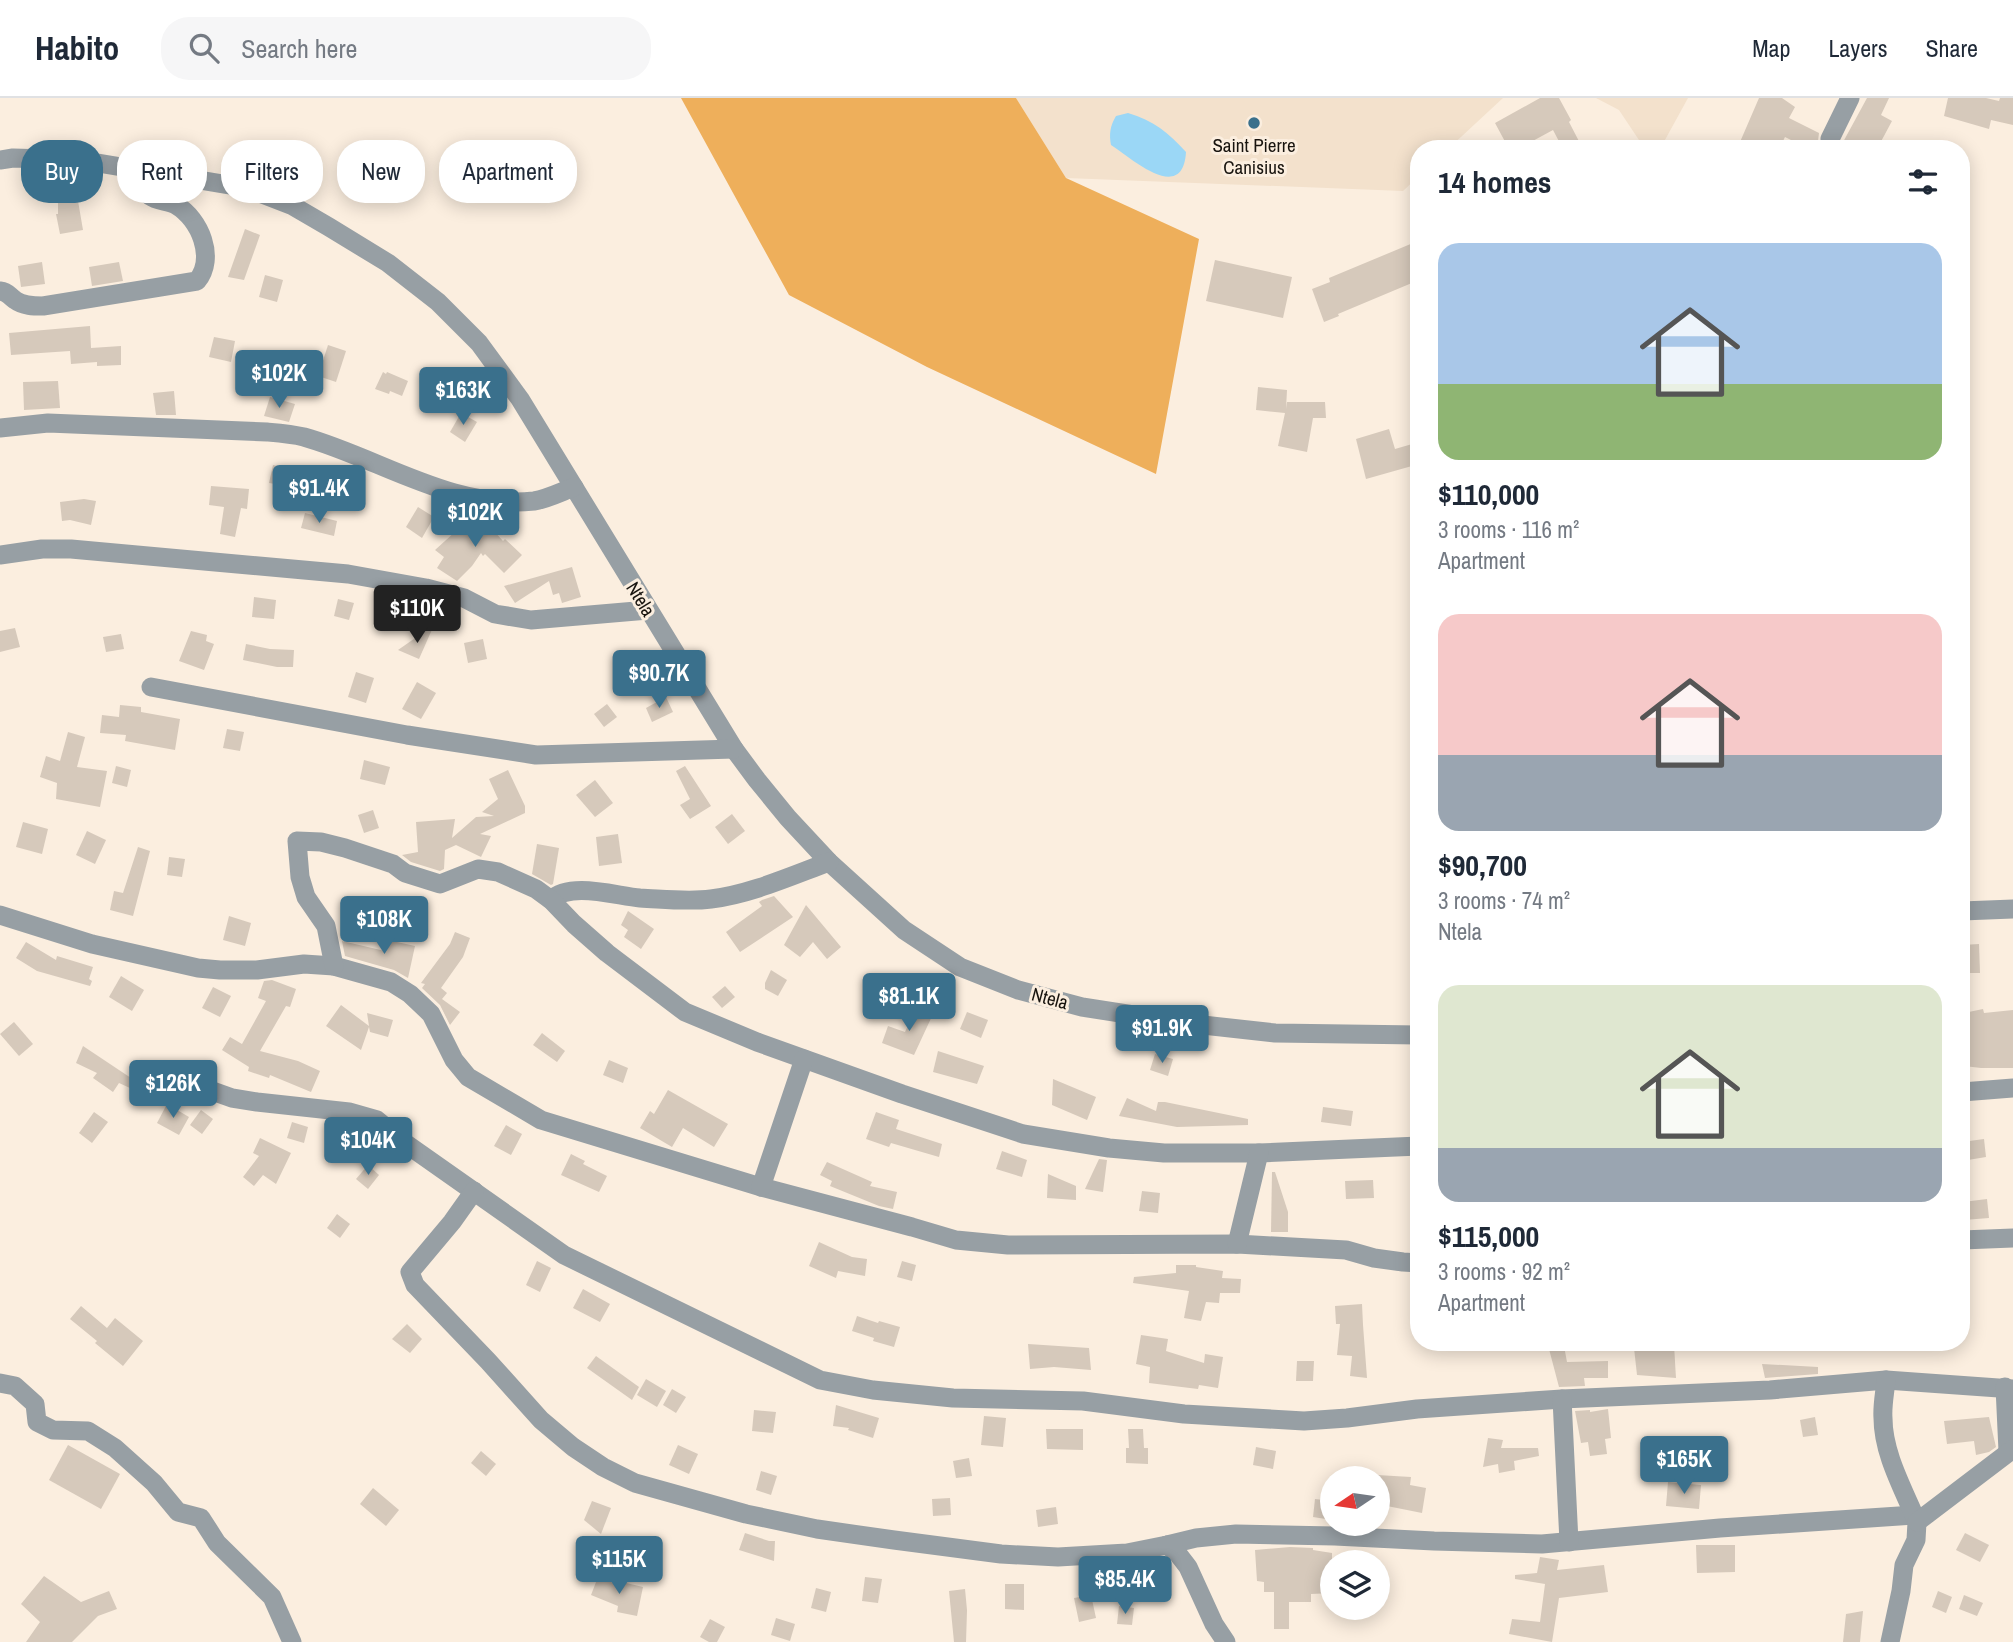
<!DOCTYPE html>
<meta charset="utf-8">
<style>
body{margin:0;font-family:"Archivo Narrow",sans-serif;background:#f6f6f7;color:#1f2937;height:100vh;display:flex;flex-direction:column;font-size:26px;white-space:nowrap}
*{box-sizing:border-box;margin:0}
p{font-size:23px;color:#747a83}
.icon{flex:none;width:38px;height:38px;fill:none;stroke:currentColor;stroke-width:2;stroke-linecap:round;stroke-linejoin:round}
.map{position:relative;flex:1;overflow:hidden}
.drawer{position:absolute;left:1410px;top:42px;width:560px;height:1211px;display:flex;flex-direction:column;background:#fff;border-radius:28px;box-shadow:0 4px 18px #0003}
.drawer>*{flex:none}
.banner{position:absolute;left:21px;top:42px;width:665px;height:63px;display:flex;gap:14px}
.needle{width:46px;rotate:257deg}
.controls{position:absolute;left:1320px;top:1368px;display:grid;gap:14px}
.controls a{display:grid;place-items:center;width:70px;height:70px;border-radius:50%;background:#fff;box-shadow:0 4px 18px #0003;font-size:35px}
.price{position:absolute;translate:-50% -60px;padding:0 16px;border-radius:7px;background:#3a708c;color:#fff;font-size:23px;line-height:46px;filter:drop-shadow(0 2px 4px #0008)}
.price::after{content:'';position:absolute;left:50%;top:42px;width:21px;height:16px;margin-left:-10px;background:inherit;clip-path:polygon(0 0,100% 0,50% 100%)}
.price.on{background:#222;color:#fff}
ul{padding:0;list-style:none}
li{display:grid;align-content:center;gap:14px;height:371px;padding:0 28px}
li span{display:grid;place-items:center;height:217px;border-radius:21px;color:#555}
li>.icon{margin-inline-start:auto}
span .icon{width:126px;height:126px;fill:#fffc;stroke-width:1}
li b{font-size:30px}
h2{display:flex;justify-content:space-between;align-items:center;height:84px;padding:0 28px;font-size:30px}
.chip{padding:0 24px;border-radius:28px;background:#fff;box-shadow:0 4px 18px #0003;font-size:24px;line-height:63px}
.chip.on{background:#3a708c;color:#fff}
header{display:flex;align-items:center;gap:42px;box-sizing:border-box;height:98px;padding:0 35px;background:#fff;border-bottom:2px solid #e0e1e3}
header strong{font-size:33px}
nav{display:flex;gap:38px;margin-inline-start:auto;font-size:24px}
.search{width:490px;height:63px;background:#f6f6f7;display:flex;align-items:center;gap:18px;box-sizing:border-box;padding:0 24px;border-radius:28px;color:#747a83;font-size:26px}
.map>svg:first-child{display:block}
.built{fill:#f3e1cc}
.forest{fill:#eeaf5b}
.water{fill:#9bd7f6}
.building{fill:#d6c9bb}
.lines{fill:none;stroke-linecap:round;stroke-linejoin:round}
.street{stroke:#979fa4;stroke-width:19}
.poi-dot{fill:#3a708c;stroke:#fbeedf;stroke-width:2.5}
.labels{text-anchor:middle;stroke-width:6;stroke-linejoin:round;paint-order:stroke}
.poi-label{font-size:19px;fill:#18140f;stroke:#fbeedf}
.street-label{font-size:19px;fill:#18140f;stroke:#fbeedf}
</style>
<header>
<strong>Habito</strong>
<div class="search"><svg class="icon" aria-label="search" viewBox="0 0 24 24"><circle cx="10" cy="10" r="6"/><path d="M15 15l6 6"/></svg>Search here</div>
<nav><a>Map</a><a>Layers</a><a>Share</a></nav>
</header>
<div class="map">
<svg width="2013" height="1544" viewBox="0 0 2013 1544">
<rect width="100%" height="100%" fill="#fbeedf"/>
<!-- built -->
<g class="built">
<polygon points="1016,0 1503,0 1448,51 1419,51 1419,78 1403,93 1066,80"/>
<polygon points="1596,0 1688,0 1660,51 1645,51 1619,12"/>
</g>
<!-- forest -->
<polygon class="forest" points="681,0 1016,0 1066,80 1199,141 1156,376 927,269 789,197"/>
<!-- water -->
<path class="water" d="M 1128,15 C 1153,22 1169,35 1186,54 C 1183,107 1131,60 1111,47 C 1109,36 1110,28 1116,18 Z"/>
<!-- building -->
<g class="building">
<polygon points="1540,0 1559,0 1571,22 1569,24 1583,51 1563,51 1553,32 1518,51 1509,51 1495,25"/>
<polygon points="1759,0 1782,0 1795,9 1789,20 1819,35 1818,43 1823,51 1809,51 1785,39 1779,51 1752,51 1740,44"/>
<polygon points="1867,0 1889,0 1881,17 1892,23 1877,51 1837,51 1842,46"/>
<polygon points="1948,0 1986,0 1999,3 2000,0 2013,0 2013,27 1991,22 1989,31 1944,18"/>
<polygon points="77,97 83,132 60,136 56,116 58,116 58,98"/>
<polygon points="245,131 260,137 244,182 228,179"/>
<polygon points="1413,145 1419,160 1419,182 1338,216 1339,218 1324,224 1312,191 1330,184 1329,180"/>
<polygon points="1215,162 1292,179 1283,220 1206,203"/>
<polygon points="42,164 45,186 21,189 18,168"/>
<polygon points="119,164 123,183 92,188 89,169"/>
<polygon points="265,177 283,182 277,204 259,199"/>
<polygon points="90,228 91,250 121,248 121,267 97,268 97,264 71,266 70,253 11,257 9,235"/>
<polygon points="214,239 235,243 231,264 209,259"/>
<polygon points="328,247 346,253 336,284 318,278"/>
<polygon points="383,274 386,276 387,274 408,283 402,298 390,293 389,296 375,291"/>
<polygon points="58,283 60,310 24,312 23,284"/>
<polygon points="1258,289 1287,292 1286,311 1287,304 1325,304 1326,320 1313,320 1307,354 1278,348 1285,315 1256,312"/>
<polygon points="174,293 176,317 156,317 153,295"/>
<polygon points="270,299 295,306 289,324 264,318"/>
<polygon points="461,315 477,324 465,344 450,334"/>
<polygon points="1389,331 1395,351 1419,344 1419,366 1366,381 1356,341"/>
<polygon points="273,367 291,371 287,388 269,385"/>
<polygon points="211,388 249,391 247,411 241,410 235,439 220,436 224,409 209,407"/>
<polygon points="84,401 96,403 91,427 70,422 62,423 60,404"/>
<polygon points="418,409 434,419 422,440 406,429"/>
<polygon points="477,414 503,443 505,441 522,457 504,475 485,456 483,458 481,455 472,468 457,483 437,470 444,459 435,452"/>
<polygon points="305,415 337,423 334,438 301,430"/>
<polygon points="572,469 581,499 562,505 559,495 553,497 549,483 515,505 504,488"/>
<polygon points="254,499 276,502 274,521 252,519"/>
<polygon points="338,501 354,505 349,522 334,518"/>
<polygon points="434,527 419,561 398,552"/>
<polygon points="15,530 20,549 0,554 0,533"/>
<polygon points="191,533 207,537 206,543 214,546 204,572 179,563"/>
<polygon points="121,536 124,551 106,554 103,539"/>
<polygon points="483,541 487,561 468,565 464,545"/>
<polygon points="246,546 270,551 294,552 293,569 277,569 243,562"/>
<polygon points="356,574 374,580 366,605 348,599"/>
<polygon points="417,584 436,595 421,621 402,611"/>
<polygon points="666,599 673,614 652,624 646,610"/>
<polygon points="607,606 617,619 604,629 594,616"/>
<polygon points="120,607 141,609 141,614 180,621 175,652 125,643 126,637 100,635 102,617 119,619"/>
<polygon points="227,631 244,634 240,653 223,650"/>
<polygon points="68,634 85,639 77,669 107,673 100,709 56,701 57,685 40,679 46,658 60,663"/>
<polygon points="364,662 390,669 385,687 360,681"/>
<polygon points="116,668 131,672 127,689 112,685"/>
<polygon points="685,668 711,708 690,721 680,707 690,701 676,673"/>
<polygon points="508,672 525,708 525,715 480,736 491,738 481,759 456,747 445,752 444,771 440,773 411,764 402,757 418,754 416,724 455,721 452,740 476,719 494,718 482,714 498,701 489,681"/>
<polygon points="595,682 613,705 595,719 576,697"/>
<polygon points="373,712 379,730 364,735 358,717"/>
<polygon points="732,716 745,733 728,746 715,729"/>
<polygon points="23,724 48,731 42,756 16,749"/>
<polygon points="87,733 106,742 95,766 76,757"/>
<polygon points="618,736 622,765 599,768 596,739"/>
<polygon points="537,746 559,750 553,786 551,787 532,776"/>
<polygon points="138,749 150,753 133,818 110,812 114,793 123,795"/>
<polygon points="169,759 185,761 182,779 167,777"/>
<polygon points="774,798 793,819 740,854 726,834 762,808 759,804 762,802"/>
<polygon points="806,807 841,849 827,861 813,844 800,859 784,847"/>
<polygon points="628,813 654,831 641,851 624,839 628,832 621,827"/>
<polygon points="229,818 251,825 245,848 223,842"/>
<polygon points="455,834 470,840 463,859 441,890 447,895 442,901 460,914 450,927 440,907 422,890 425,886 421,885 450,846"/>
<polygon points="388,842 415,848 408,880 394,872 345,858 342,843 385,853"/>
<polygon points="26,844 56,862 57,858 93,869 89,881 92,883 90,888 37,873 16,860"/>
<polygon points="1979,846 1980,875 1962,875 1962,847"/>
<polygon points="771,872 787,882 778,898 765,891 765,885"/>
<polygon points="121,878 144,892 132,913 109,899"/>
<polygon points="272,882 296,891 290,909 286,908 260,953 298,963 320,973 311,994 270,977 269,980 248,973 249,969 222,952 230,939 242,946 266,903 258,900 264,883"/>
<polygon points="725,888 735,899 722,910 712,899"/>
<polygon points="213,889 231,898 220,919 202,910"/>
<polygon points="341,907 369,928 367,915 393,922 388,939 370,934 369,929 361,952 326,928"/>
<polygon points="917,908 933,916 914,957 882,945 888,928 905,934"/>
<polygon points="1983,911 1984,915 2013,912 2013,970 1981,970 1964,968 1968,937 1964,915"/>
<polygon points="967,914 988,922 981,940 960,931"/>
<polygon points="14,924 33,946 19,958 0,936"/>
<polygon points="542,935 565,953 557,964 533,947"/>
<polygon points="83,948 134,982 130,990 119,985 113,994 93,980 97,975 76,965"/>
<polygon points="938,953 984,968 977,986 933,974"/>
<polygon points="1155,956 1173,961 1168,978 1150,972"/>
<polygon points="609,962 628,970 623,985 603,977"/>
<polygon points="1053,981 1096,999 1087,1022 1052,1007"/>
<polygon points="668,992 728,1026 714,1049 683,1030 672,1049 640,1030 650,1013 654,1016"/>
<polygon points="1127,1000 1156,1013 1158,1004 1165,1004 1248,1021 1248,1027 1177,1029 1119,1018"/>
<polygon points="167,1006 189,1019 179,1037 157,1025"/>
<polygon points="1323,1009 1353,1013 1351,1028 1321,1024"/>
<polygon points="201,1012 213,1021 202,1036 190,1027"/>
<polygon points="94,1014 108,1024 92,1045 79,1035"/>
<polygon points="876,1014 899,1022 896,1031 942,1046 939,1059 891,1045 889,1049 866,1041"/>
<polygon points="292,1024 308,1029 304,1045 287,1040"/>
<polygon points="506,1027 522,1036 511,1057 494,1048"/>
<polygon points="260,1040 291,1055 276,1086 263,1077 254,1088 243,1079 259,1058 253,1055"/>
<polygon points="1984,1041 1986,1059 1962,1063 1962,1044"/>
<polygon points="1002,1053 1027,1062 1022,1079 996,1071"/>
<polygon points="571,1056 585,1063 583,1066 607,1078 599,1094 561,1077"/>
<polygon points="1099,1061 1107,1062 1103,1094 1085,1091"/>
<polygon points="827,1064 872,1084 870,1088 897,1094 893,1111 879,1108 830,1088 832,1083 820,1077"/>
<polygon points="368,1067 379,1077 368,1091 356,1081"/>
<polygon points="1272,1074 1275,1074 1288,1114 1288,1134 1271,1134"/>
<polygon points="1048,1076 1076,1088 1076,1102 1047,1100"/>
<polygon points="1373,1082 1374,1100 1346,1101 1345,1083"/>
<polygon points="1142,1093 1160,1095 1158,1115 1139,1113"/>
<polygon points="1987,1101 1989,1120 1964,1122 1963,1104"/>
<polygon points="337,1116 350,1126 340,1140 327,1130"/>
<polygon points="819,1144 852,1159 867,1161 865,1178 838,1173 836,1180 809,1168"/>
<polygon points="537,1163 551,1170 540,1194 526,1187"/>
<polygon points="902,1163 916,1167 912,1183 897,1179"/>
<polygon points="1176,1167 1196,1167 1196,1169 1223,1173 1222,1180 1241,1181 1240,1195 1220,1195 1219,1205 1206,1204 1201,1223 1184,1220 1189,1193 1133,1185 1134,1179 1176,1175"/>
<polygon points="583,1191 610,1206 600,1224 573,1210"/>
<polygon points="1362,1206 1363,1227 1367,1280 1350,1278 1352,1258 1337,1257 1340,1226 1336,1226 1335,1208"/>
<polygon points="81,1208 107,1230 115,1220 143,1243 123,1268 95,1245 97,1243 70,1221"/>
<polygon points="857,1218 878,1225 879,1223 900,1229 894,1249 873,1243 874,1240 852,1233"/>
<polygon points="407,1226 422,1241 410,1255 392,1241"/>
<polygon points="1141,1237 1168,1241 1166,1253 1204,1265 1205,1256 1223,1259 1218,1290 1199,1287 1198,1291 1149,1285 1150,1269 1136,1266"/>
<polygon points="1028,1246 1089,1250 1091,1272 1054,1269 1030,1271"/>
<polygon points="1651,1247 1674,1247 1676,1280 1637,1277 1634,1250"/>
<polygon points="1564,1248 1567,1264 1608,1263 1608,1280 1584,1280 1585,1288 1559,1289 1549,1251"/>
<polygon points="596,1258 639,1289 632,1302 587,1270"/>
<polygon points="1297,1263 1314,1263 1313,1283 1296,1283"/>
<polygon points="1762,1266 1818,1269 1818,1276 1765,1280"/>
<polygon points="646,1281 666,1293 657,1309 637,1297"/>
<polygon points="672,1291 686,1299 676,1315 663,1307"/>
<polygon points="836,1307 879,1320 873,1340 848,1332 849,1330 833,1328"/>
<polygon points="1608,1311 1611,1340 1605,1341 1607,1356 1590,1358 1588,1344 1581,1345 1575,1313 1590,1312 1590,1314"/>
<polygon points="754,1312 776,1314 773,1335 752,1333"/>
<polygon points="984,1318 1006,1320 1003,1349 981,1347"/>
<polygon points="1815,1319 1818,1337 1803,1339 1800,1322"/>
<polygon points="1989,1319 1996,1349 1989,1354 1976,1357 1974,1343 1947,1346 1944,1323"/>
<polygon points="1046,1331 1083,1331 1083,1352 1047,1351"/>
<polygon points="1128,1331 1143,1331 1144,1350 1148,1350 1148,1366 1126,1365 1126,1350 1129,1350"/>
<polygon points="1488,1340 1503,1342 1501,1350 1538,1350 1539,1358 1514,1363 1515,1372 1499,1375 1498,1366 1483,1369"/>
<polygon points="68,1347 120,1376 101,1411 49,1382"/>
<polygon points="678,1347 698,1356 689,1376 669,1367"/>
<polygon points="1256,1349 1276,1353 1273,1371 1253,1367"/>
<polygon points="481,1353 496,1366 486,1378 471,1365"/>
<polygon points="969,1360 972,1378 956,1380 953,1363"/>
<polygon points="761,1373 777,1378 771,1397 756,1392"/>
<polygon points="1377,1377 1411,1379 1410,1387 1426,1390 1422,1415 1377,1406"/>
<polygon points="1668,1384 1701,1387 1699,1411 1666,1408"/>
<polygon points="373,1390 399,1412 386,1428 360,1406"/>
<polygon points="950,1400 951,1417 933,1418 932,1401"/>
<polygon points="1315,1401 1332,1403 1332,1422 1313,1419"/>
<polygon points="592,1403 611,1410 601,1436 584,1422"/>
<polygon points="1056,1409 1058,1426 1038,1429 1036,1412"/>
<polygon points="745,1435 769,1443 775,1443 774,1463 739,1452"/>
<polygon points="1965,1435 1989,1447 1980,1464 1956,1452"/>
<polygon points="1696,1447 1735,1447 1735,1474 1697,1475"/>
<polygon points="1290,1449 1313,1450 1313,1452 1332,1455 1332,1495 1311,1496 1311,1504 1289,1504 1289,1531 1274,1531 1274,1494 1264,1494 1264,1484 1257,1483 1255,1452"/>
<polygon points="1540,1459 1559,1462 1557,1472 1604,1467 1608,1494 1559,1500 1552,1544 1509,1536 1512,1521 1540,1524 1545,1486 1515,1481 1515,1477 1537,1475"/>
<polygon points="44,1478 81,1504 109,1493 117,1511 98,1518 72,1544 26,1544 40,1524 21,1506"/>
<polygon points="598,1479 621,1488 622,1484 643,1489 637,1518 617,1514 618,1508 591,1497"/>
<polygon points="865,1479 882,1481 878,1505 862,1503"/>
<polygon points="1005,1486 1024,1486 1024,1512 1005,1511"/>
<polygon points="816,1490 831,1494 826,1514 811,1510"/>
<polygon points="965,1491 967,1512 966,1544 954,1544 949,1493"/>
<polygon points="1938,1493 1952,1499 1946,1515 1932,1509"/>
<polygon points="1091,1497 1096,1520 1079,1524 1074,1500"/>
<polygon points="1964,1497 1983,1505 1977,1518 1959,1511"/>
<polygon points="1119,1508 1134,1510 1132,1527 1117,1526"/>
<polygon points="1863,1513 1860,1544 1843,1544 1846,1516"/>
<polygon points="776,1520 795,1526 790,1543 771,1537"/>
<polygon points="710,1521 725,1529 717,1544 709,1544 700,1539"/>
</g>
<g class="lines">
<!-- street -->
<g class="street">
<polyline points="1830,41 1850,0"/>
<polyline points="0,62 13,60 80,62 247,90 293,108 329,129 388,165 438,204 479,245 520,301 734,651 757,682 788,720 829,764 904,832 960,869 1018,892 1082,909 1185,925 1275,935 1419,937"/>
<path d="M 0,193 C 8,194 8,197 15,202 C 23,208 34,208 43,208 L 197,183 C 216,160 200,121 176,107 C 168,103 157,103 150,98 C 142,92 143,81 142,73"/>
<path d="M 0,330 L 48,325 L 267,334 C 279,335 292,336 304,339 C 379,360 452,412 534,403 C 547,401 561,394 574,389"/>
<polyline points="0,457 42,451 71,451 348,476 426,490 464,500 495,516 531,522 648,512"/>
<polyline points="151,589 407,637 536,657 734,651"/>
<path d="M 551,802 C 570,783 616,798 640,800 C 663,801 688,804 711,801 C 751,796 791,778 829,764"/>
<polyline points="1962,813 2013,811"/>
<polyline points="0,817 92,846 198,870 220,872 257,872 304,866 334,868 391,884 410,896 431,916 454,962 468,979 541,1022 761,1089 912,1129 956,1142 1008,1147 1237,1146 1346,1152 1374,1160 1403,1164 1419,1165"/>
<polyline points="334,868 326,828 306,799 300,779 297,743 321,744 345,750 393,766 405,775 440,786 478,771 498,774 536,791 551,802 574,826 607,855 685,914 757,944 902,996 1023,1036 1109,1050 1164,1055 1259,1055 1419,1048"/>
<polyline points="179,974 204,990 232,1000 257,1004 349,1014 377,1022 405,1045 564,1157 820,1282 873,1292 953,1300 1083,1303 1184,1316 1304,1323 1347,1320 1417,1311 1562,1301 1770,1292 1886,1282 2013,1291"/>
<polyline points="1962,994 2013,990"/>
<polyline points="761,1089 804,961"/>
<polyline points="474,1093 452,1124 410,1174 415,1187 488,1263 541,1322 573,1349 603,1369 635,1385 746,1416 817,1431 894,1442 1001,1456 1058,1459 1127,1455 1167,1447 1196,1440 1236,1436 1335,1438 1434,1443 1542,1446 1720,1430 1914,1417"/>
<polyline points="1962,1142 2013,1140"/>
<polyline points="1237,1146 1259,1055"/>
<path d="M 1886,1282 C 1885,1294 1882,1308 1883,1320 C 1883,1356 1904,1392 1917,1424 L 1916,1442 L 1904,1467 L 1901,1493 L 1890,1544"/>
<polyline points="0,1285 15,1288 35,1306 37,1324 53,1332 88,1333 115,1350 154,1385 178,1414 201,1420 217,1445 272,1499 292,1544"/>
<polyline points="2005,1289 2008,1353"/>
<polyline points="1562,1301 1569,1444"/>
<polyline points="1917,1424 2013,1351"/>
<polyline points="1167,1447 1178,1456 1188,1469 1214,1526 1226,1544"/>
</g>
</g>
<!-- markers -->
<circle class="poi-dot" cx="1254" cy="25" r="7"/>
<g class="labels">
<!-- poi labels -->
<g class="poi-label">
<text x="1254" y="54">Saint Pierre<tspan x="1254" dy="22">Canisius</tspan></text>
</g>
<!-- street labels -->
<g class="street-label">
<text transform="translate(641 501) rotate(58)" y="7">Ntela</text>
<text transform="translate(1050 900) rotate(15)" y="7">Ntela</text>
</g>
</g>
</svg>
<div class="controls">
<a><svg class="needle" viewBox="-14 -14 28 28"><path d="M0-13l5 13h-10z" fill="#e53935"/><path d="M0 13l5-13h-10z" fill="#747a83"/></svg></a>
<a><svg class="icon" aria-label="layers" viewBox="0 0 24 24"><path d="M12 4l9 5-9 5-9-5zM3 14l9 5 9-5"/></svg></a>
</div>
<b class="price" style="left:279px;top:312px">$102K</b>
<b class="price" style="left:463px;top:329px">$163K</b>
<b class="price" style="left:319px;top:427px">$91.4K</b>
<b class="price" style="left:475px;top:451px">$102K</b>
<b class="price on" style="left:417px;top:547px">$110K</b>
<b class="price" style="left:659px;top:612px">$90.7K</b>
<b class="price" style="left:384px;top:858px">$108K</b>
<b class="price" style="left:909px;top:935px">$81.1K</b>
<b class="price" style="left:1162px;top:967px">$91.9K</b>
<b class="price" style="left:173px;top:1022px">$126K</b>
<b class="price" style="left:368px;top:1079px">$104K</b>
<b class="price" style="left:1684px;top:1398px">$165K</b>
<b class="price" style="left:619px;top:1498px">$115K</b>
<b class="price" style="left:1125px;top:1518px">$85.4K</b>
<div class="banner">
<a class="chip on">Buy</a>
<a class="chip">Rent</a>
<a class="chip">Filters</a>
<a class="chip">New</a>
<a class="chip">Apartment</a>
</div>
<section class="drawer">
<h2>14 homes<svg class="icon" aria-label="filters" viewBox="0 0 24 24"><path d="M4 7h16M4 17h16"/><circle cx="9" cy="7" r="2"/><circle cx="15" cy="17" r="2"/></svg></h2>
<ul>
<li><span style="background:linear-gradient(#a9c7e8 65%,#8fb573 0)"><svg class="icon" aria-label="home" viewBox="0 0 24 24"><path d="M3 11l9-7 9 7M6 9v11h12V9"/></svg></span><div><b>$110,000</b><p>3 rooms · 116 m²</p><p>Apartment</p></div></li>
<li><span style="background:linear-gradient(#f6c9c9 65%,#9aa5b1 0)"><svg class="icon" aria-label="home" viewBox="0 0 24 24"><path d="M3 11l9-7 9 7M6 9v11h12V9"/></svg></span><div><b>$90,700</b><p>3 rooms · 74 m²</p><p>Ntela</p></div></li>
<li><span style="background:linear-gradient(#dfe7d0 75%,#9aa5b1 0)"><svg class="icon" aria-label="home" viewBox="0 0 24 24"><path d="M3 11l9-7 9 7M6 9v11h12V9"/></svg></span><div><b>$115,000</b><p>3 rooms · 92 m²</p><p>Apartment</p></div></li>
</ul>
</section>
</div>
